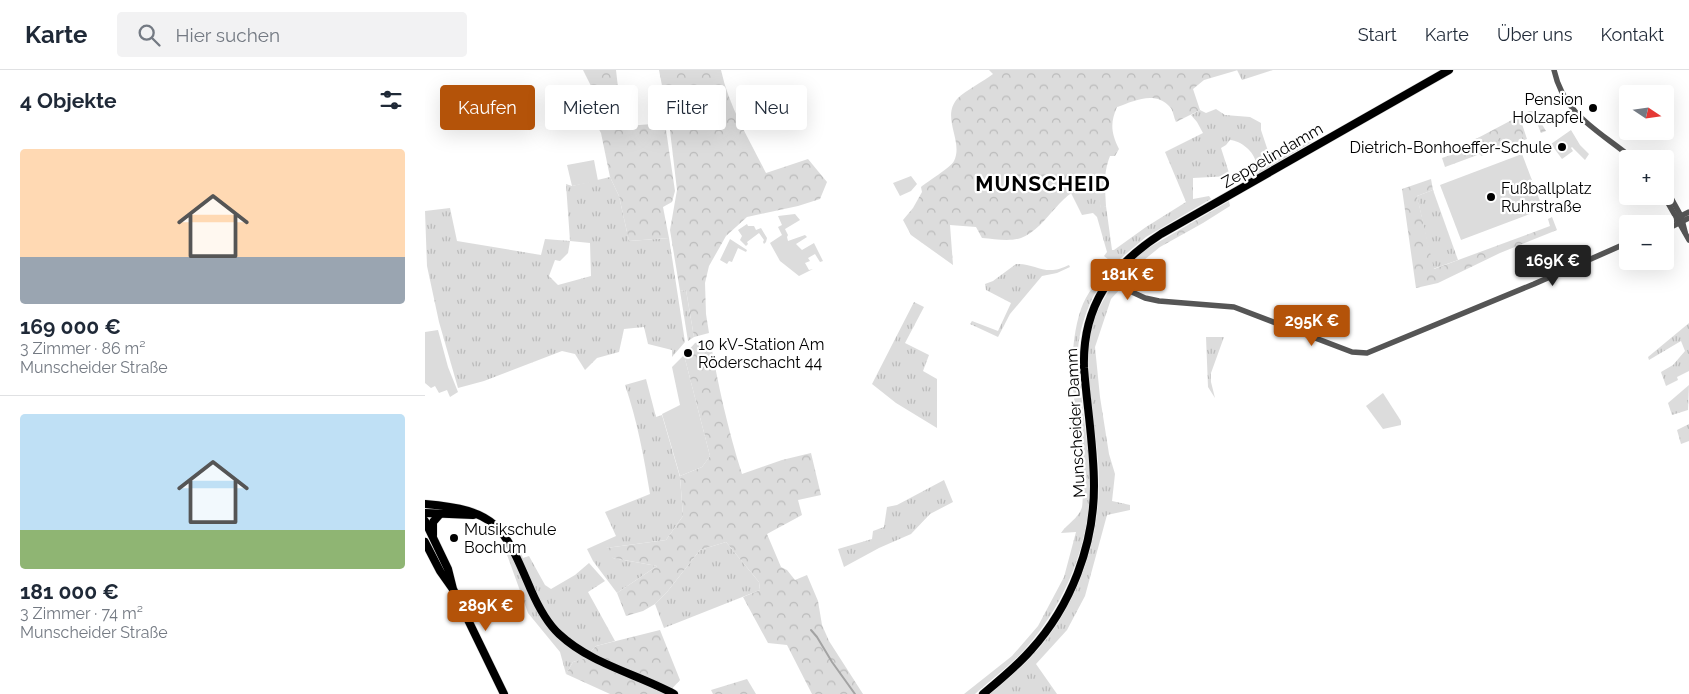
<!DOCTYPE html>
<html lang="de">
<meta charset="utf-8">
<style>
body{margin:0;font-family:Raleway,sans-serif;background:#f2f2f3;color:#1f2937;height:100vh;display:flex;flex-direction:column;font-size:19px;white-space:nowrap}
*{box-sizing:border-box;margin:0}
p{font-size:16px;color:#747a83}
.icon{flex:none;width:28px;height:28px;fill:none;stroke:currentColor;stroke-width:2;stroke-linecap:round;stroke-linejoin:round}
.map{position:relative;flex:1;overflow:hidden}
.side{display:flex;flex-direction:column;background:#fff;width:425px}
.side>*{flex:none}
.top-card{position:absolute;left:15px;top:15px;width:475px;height:45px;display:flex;gap:10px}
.needle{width:32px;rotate:103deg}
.tools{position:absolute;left:1194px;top:15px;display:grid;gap:10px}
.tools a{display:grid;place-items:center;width:55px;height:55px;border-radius:5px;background:#fff;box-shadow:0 5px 20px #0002;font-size:25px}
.price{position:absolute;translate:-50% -42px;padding:0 11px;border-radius:5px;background:#b45309;color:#fff;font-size:16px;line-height:32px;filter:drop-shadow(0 1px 2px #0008)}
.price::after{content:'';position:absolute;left:50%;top:30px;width:15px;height:11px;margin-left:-8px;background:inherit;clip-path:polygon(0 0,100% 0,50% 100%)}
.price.active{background:#222;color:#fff}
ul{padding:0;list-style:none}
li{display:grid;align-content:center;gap:10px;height:265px;padding:0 20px}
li+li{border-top:1px solid #e0e1e3}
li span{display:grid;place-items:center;height:155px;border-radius:5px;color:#555}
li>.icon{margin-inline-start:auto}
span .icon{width:90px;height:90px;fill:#fffc;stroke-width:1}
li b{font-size:21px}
h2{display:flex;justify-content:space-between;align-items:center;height:60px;padding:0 20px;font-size:21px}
.chip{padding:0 18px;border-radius:5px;background:#fff;box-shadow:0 5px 20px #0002;font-size:18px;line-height:45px}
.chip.active{background:#b45309;color:#fff}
header{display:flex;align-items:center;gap:30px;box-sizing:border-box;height:70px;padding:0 25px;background:#fff;border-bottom:1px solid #e0e1e3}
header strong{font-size:24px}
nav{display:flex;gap:28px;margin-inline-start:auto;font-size:18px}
.search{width:350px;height:45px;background:#f2f2f3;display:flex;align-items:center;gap:12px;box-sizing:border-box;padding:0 18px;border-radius:5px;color:#747a83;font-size:19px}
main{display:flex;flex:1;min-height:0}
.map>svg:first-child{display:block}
.grass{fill:url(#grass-tufts);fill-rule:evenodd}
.forest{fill:url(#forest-crowns)}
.garden{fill:#dcdcdc}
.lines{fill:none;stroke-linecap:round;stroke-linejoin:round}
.stream{stroke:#a3a3a3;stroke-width:2}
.major-casing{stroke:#dbdbdb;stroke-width:9}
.minor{stroke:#555;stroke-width:5.5}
.major{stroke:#000;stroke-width:8}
.tram{stroke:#000;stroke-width:1}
.poi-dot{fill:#000;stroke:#fff;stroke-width:2}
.labels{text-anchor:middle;stroke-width:4.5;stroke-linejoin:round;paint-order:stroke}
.poi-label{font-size:16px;fill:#000;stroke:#fff;text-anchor:start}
.street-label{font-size:16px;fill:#000;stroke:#fff}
.district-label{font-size:21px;font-weight:bold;letter-spacing:1px;fill:#000;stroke:#fff}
</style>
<header>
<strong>Karte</strong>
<div class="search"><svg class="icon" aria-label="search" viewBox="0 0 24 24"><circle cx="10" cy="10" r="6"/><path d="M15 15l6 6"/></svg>Hier suchen</div>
<nav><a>Start</a><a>Karte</a><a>Über uns</a><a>Kontakt</a></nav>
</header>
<main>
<section class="side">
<h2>4 Objekte<svg class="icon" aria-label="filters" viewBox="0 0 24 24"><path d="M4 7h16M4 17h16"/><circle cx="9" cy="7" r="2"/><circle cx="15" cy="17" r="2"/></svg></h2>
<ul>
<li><span style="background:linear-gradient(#ffd9b3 70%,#9aa5b1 0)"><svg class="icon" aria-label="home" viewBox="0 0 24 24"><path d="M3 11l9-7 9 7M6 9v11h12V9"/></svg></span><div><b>169 000 €</b><p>3 Zimmer · 86 m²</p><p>Munscheider Straße</p></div></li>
<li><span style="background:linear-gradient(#bfe0f5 75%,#8fb573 0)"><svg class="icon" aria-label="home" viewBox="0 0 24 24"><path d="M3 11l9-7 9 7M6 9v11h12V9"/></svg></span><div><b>181 000 €</b><p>3 Zimmer · 74 m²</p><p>Munscheider Straße</p></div></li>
</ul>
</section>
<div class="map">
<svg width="1264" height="624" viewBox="0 0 1264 624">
<defs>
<pattern id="grass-tufts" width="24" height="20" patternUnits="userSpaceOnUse" patternTransform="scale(1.25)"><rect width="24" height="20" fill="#dcdcdc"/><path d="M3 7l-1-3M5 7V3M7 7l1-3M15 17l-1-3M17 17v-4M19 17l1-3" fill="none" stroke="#bbb"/></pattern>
<pattern id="forest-crowns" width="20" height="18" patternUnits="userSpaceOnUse" patternTransform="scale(1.25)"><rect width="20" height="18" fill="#dcdcdc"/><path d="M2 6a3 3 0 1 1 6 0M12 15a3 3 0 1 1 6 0" fill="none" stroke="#bbb"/></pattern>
</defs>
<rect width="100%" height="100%" fill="#fff"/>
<!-- grass -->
<g class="grass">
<polygon points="812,0 848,0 817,10"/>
<path d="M 791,39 L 800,45 L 825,47 L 836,53 L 836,60 L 845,87 C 851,87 856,86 861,83 C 870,78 875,68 887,72 L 824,109 L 822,103 L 831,93 C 829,81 816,71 805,70 L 801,75 L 796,78 L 805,106 L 768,108 L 768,129 L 784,126 L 786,129 L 721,167 L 689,194 L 679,186 L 682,182 L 672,147 L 668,143 L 657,145 L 646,123 L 653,117 L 672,116 L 676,138 L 681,136 L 687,180 L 689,180 L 721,157 L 761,132 L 740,82 L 778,63 L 772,52 L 766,45 L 775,40 L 781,43 Z"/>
<polygon points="1094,53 1100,69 1056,86 1050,69"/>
<path d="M 185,107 L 194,126 L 204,171 L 244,168 L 260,272 L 247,287 L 247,280 L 223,274 L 219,257 L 199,259 L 194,282 L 172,288 L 160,300 L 150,284 L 137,281 L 59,311 L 33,318 L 14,252 L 2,196 L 0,141 L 25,138 L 32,171 L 116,185 L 120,169 L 145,171 L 141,114 L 147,116 ZM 145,171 L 165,173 L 166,206 L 133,215 L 124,206 L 130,190 L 135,191 L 143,183 Z"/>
<polygon points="1008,120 1033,190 1008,199 992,126"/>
<path d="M 591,194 C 605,193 615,201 628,200 C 633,200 639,197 644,195 L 645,197 L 632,203 L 617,206 L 585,244 L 573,267 L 545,254 L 547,251 L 573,261 L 586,233 L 561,220 L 560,214 L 568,211 Z"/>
<path d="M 683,198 L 684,200 C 680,210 672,219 667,229 C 660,244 654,263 653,280 C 653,287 654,295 655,303 C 656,338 664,373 665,408 C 667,469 641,533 601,578 C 586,595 567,609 550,624 L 539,624 L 587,586 L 613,556 L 639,507 L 651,462 L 636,463 C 642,454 654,448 657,437 C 659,426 656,399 655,387 C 651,339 640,287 656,239 C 661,224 673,210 683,198 Z"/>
<path d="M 691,210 L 697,217 L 686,229 L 670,277 L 675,327 L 684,384 L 690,404 L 687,431 L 705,435 L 705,440 L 682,445 L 660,526 L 642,560 L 611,594 L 632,624 L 565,624 C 583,609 600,594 615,577 C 652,533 673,473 674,416 C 675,367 656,307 666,260 C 670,242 681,225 691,210 Z"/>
<polygon points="261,220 269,267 263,271 255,221"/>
<polygon points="489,232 499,237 480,273 504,285 498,301 512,309 512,358 471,333 447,314"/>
<polygon points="1264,253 1264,301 1252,307 1253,310 1241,316 1236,302 1248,295 1260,281 1256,271 1224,290 1223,287"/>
<polygon points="781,267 799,267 786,303 786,312 790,328 783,317"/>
<path d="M 221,309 L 231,347 L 237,345 L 255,407 L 258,446 L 241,470 L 181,478 L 188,488 L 232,496 L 192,523 L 168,491 L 162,479 L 191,466 L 180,442 L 225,424 C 219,387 212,350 200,315 Z"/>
<polygon points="1264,315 1263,340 1247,345 1243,333"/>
<polygon points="1264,354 1264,371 1256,374 1252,360"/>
<polygon points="519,410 528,432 505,444 486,464 454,478 419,497 413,479 447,469 448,461 459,457 462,437 472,435"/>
<polygon points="301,472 334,512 335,520 239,558 230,534 242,522 275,480"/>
<polygon points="94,478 98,488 104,486 120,515 126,519 150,505 164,493 180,511 163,522 190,571 171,576 158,589 148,592 141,604 135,582 103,543 81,482"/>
</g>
<!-- forest -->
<g class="forest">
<polygon points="158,0 191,0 194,26 199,26 199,49 202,56 240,53 250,121 247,132 238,137 244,168 204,171 194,126 185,107 176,63 160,35 167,18"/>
<path d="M 234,0 L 296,0 C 304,37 324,69 341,103 L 383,89 L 402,112 L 395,129 L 373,136 L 322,147 L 301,166 L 284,196 L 280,213 L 281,244 L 284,263 L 269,267 L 261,220 L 255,221 L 245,160 L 252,120 L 244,52 Z"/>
<path d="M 564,0 L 813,0 L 779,10 L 768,19 L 775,40 L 751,52 C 749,48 748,40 745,37 C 730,20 709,31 692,37 C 685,53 686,63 694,79 L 690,86 L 685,86 C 678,104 680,117 681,136 L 676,139 L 671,116 C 638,112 625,157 596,168 C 584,172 570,169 557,168 L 551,157 L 525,155 L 528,195 L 486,165 L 478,150 L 488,138 L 497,122 L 496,117 C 503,111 525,98 529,91 C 539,71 515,47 533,28 C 540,21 559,11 568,4 Z"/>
<polygon points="1104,41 1109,41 1121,61 1116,63 1110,48 1097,54 1102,69 1099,70 1096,63 1088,66 1086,62 1073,69 1066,80 1020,97 1017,88 1051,76 1049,70"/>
<polygon points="1006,109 1008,120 992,126 1009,199 1125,156 1123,149 1127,147 1132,160 1075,183 1013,213 991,218 977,119"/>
<polygon points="804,131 805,136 778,153 735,177 698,207 698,201 718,181"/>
<path d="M 285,269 C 293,315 303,360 317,404 L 357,390 L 386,383 L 396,425 L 373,430 L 377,445 L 342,464 L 356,497 L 362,500 L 370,510 L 382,505 L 393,531 L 397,555 L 404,571 L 438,624 L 387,624 L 362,575 L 343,573 L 318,527 L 335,520 L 334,512 L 301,472 L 275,480 L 242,522 L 230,534 L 218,541 L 201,546 L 192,523 L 232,496 L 188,488 L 180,484 L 181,478 L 241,470 L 258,446 L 255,406 L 277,397 L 285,386 L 259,285 L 270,273 Z"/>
<polygon points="235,560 255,610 242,624 185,624 141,604 148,592 158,589 171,576"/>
<polygon points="322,609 331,624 288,624 286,620"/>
</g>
<!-- garden -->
<g class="garden">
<polygon points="1146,60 1155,75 1164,84 1160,90 1147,77 1146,78 1148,81 1137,89 1126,74"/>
<polygon points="1097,84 1118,139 1036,170 1015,115"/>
<polygon points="169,90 173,111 147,116 142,95"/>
<polygon points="486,106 492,114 486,121 475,126 468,113"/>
<polygon points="370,144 375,150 360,159 363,165 362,167 363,171 380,165 382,167 371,174 377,180 389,173 398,191 395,192 390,184 383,188 385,191 380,193 384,200 388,199 374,206 355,191 345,173 357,165 353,157 357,155 353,146"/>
<polygon points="322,154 323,156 329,156 331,160 336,158 342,168 341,172 339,174 338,172 339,170 334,163 322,172 323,174 321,176 315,170 317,166 313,160"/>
<polygon points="305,169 322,180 321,182 313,178 307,192 304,191 302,194 295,190"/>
<polygon points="13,260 23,297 33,322 25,327 22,320 14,323 10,316 6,318 0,313 0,262"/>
<polygon points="259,285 285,386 277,397 255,406 237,344 255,335 247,297"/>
<polygon points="958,323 976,351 976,355 958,359 941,336"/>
</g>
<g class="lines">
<!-- stream -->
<polyline class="stream" points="386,560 392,567 407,592 430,624"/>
<defs>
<g id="major">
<path d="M 0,434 C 73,440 79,457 106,520 C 113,536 121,552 134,564 C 166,594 212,604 249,624"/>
<polyline points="0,443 48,445"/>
<polyline points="0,451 23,499 28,519 79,624"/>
<polyline points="8,465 8,452 15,444"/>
<polyline points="0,472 15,501 27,518"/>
<path d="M 558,624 C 575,610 592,596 606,580 C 646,536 669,475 669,416 C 669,377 662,337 659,298 C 657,237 686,196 736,164 L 1024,0"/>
</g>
</defs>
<!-- major casing -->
<use href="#major" class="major-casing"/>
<!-- minor -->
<g class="minor">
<path d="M 1129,0 C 1139,46 1175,61 1208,89"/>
<polyline points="1240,117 1256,146 1260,162"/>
<polyline points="1239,126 1264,170"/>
<polyline points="1240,154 1264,142"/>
<polyline points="1240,160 1264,148"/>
<polyline points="690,202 698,213 707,222 720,228 734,231 809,237 927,282 942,283 1109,214 1202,173"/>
</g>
<!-- major -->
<use href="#major" class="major"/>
<!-- tram -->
<polyline class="tram" points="0,456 80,624"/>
</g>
<!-- markers -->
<g class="poi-dot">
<circle cx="1168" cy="38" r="5"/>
<circle cx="1137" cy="77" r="5"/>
<circle cx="1066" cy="127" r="5"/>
<circle cx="263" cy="283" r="5"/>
<circle cx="29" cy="468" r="5"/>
</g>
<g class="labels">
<!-- poi labels -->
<g class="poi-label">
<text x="1158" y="35" text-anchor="end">Pension<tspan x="1158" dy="18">Holzapfel</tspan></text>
<text x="1127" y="83" text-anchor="end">Dietrich-Bonhoeffer-Schule</text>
<text x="1076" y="124">Fußballplatz<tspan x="1076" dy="18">Ruhrstraße</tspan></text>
<text x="273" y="280">10 kV-Station Am<tspan x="273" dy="18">Röderschacht 44</tspan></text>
<text x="39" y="465">Musikschule<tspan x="39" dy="18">Bochum</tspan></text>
</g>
<!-- street labels -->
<g class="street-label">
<text transform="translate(847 85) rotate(-30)" y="6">Zeppelindamm</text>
<text transform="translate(650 353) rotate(-93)" y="6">Munscheider Damm</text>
</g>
<!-- district labels -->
<g class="district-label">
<text x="618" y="121">MUNSCHEID</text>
</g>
</g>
</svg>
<div class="tools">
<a><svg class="needle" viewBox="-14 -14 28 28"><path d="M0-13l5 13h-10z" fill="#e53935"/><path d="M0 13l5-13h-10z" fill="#747a83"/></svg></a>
<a>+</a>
<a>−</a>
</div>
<b class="price active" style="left:1128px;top:217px">169K €</b>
<b class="price" style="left:703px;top:231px">181K €</b>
<b class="price" style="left:887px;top:277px">295K €</b>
<b class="price" style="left:61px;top:562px">289K €</b>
<div class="top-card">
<a class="chip active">Kaufen</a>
<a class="chip">Mieten</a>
<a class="chip">Filter</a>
<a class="chip">Neu</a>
</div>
</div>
</main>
